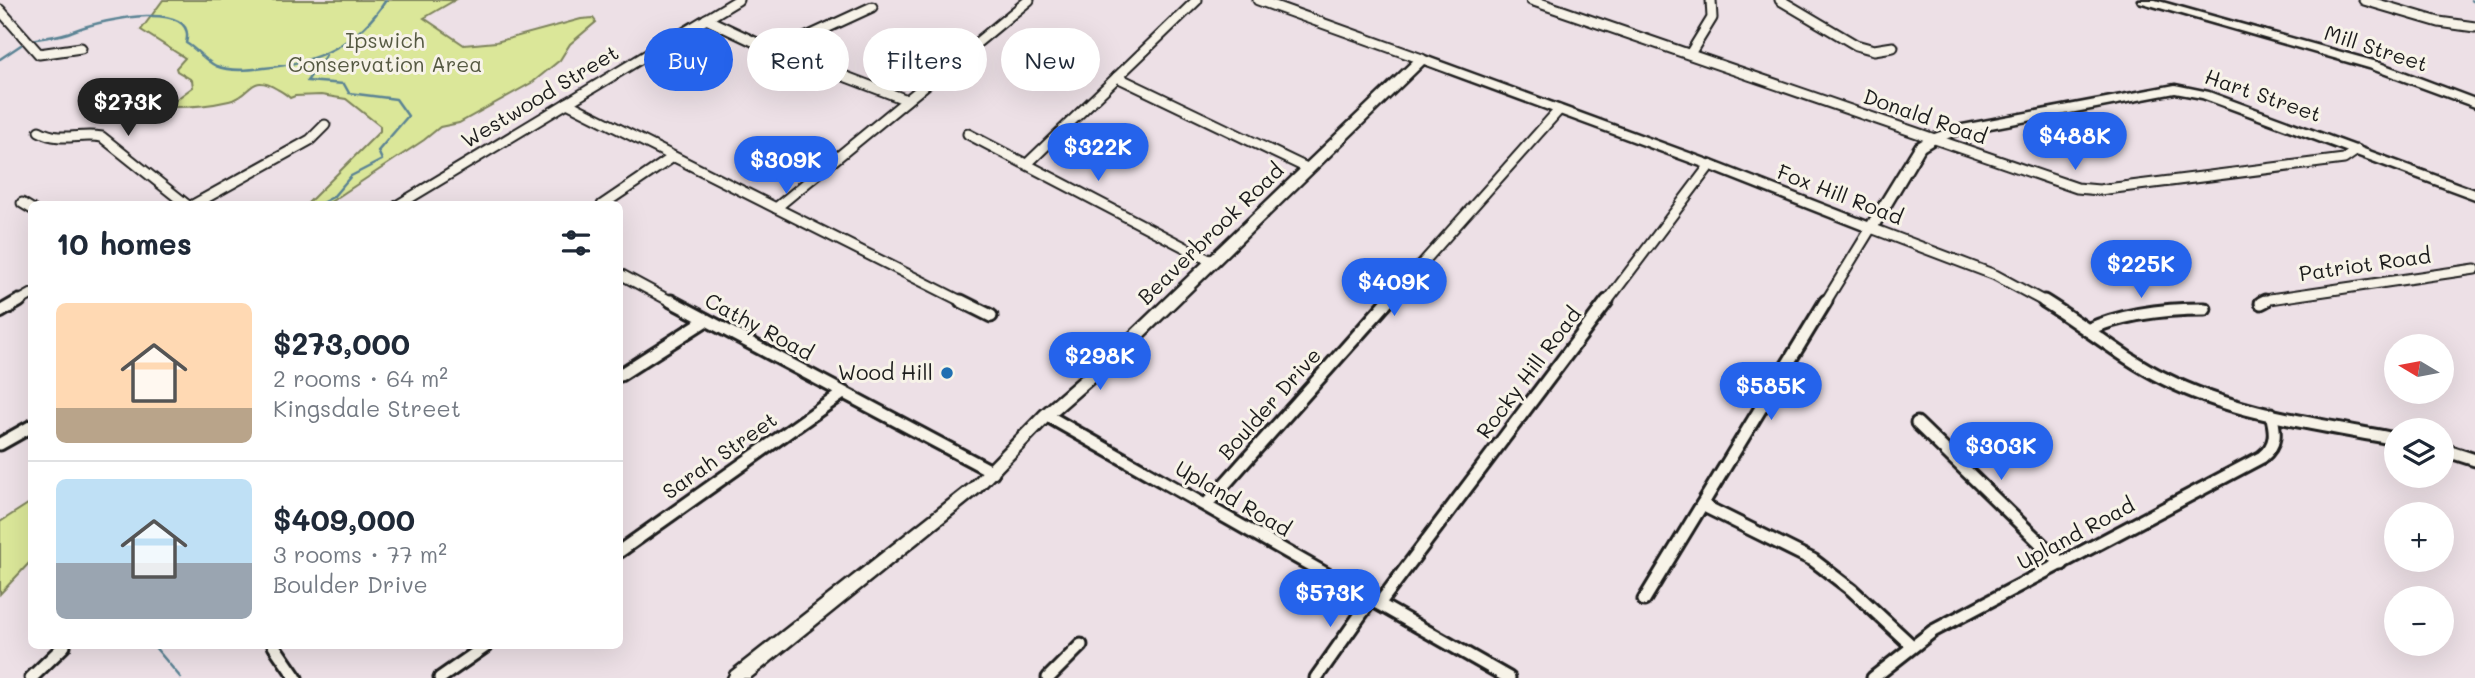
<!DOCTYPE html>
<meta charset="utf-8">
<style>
body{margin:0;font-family:Mali,sans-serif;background:#f6f6f7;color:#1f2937;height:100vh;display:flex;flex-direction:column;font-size:26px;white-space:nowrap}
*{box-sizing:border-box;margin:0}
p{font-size:23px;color:#747a83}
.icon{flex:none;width:38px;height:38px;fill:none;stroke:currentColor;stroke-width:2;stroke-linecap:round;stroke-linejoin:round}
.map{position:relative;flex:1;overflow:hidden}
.details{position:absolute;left:28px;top:201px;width:595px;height:448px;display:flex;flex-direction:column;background:#fff;border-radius:10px;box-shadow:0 7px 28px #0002}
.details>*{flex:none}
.hud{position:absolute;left:644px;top:28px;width:665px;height:63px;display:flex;gap:14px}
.needle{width:46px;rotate:280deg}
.controls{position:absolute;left:2384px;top:334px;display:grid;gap:14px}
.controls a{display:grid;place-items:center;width:70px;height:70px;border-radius:50%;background:#fff;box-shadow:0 7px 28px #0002;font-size:35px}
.price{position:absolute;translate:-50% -60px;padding:0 16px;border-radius:24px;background:#2563eb;color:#fff;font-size:23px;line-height:46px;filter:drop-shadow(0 2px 4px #0008)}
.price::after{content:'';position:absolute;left:50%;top:42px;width:21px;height:16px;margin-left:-10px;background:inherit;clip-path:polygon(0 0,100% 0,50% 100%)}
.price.on{background:#222;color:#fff}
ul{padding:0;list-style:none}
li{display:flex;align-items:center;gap:21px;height:175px;padding:0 28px}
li+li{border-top:2px solid #e0e1e3}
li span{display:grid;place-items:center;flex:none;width:196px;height:140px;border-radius:10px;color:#555}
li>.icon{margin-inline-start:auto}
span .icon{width:84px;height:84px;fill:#fffc;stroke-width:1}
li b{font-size:30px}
h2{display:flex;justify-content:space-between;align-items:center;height:84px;padding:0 28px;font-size:30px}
.pill{padding:0 24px;border-radius:32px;background:#fff;box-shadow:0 7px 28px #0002;font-size:24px;line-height:63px}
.pill.on{background:#2563eb;color:#fff}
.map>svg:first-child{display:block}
.green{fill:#dbe799;stroke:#7c825a;stroke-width:2}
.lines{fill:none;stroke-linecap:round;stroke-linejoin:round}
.stream{stroke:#5a8394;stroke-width:2.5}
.minor-far1-casing{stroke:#1c1c1c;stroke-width:13}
.minor-casing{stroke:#1c1c1c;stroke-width:17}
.tertiary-casing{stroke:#1c1c1c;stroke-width:5}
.minor-far1{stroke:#f7f3e8;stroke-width:9}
.minor{stroke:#f7f3e8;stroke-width:11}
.tertiary{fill:#f7f3e8;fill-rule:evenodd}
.poi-dot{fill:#1f6fb2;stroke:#f7f3e8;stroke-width:2.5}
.labels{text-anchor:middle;stroke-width:6;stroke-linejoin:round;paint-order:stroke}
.park-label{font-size:21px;fill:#555942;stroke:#f7f3e8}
.street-label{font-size:21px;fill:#1c1c1c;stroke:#f7f3e8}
.poi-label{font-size:21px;fill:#1c1c1c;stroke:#f7f3e8;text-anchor:end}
</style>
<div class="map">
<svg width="2475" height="678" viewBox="0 0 2475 678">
<rect width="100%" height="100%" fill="#ede0e6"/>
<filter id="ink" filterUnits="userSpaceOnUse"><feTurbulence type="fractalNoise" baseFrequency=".0143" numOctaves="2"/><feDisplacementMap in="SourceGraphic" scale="14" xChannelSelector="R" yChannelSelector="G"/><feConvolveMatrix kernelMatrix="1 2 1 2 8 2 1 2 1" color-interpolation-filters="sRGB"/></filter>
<g filter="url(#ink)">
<!-- green -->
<g class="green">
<path d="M 163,0 L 455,0 L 424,18 L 464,45 L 496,42 L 581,19 L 593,18 L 596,22 L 570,44 L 560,60 L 533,82 L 459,123 L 440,127 L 424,140 L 326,205 L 306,205 L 380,131 L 380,126 L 346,99 L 321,95 L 295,96 L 290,98 C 286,94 282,92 277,89 C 249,72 252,96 229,101 C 212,105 190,107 173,107 L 170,104 L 193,87 L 192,80 L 177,71 L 176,68 L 185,58 L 141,30 Z"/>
<polygon points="31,502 31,561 0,594 0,522"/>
</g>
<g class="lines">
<!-- stream -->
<g class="stream">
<polyline points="2471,0 2475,2"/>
<path d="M 36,39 C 48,37 62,36 73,31 C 107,18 198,0 186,43 C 197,49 204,60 216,66 C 230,72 249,70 264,68 C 315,63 358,45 386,0"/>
<polyline points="0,59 21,45"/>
<polyline points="318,205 333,197 351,176 382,160 378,151 408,116 396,99 349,93 344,84 307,81 326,55"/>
<polyline points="154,646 181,678"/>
</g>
<defs>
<g id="minor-far1">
<polyline points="1258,0 1422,59"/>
<polyline points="1531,0 2077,188 2099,190 2344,159 2357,150"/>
<polyline points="1780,0 1856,45 1874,50 1893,47"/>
<polyline points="2364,0 2439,22 2475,27"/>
<polyline points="0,10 39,54 81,48"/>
<polyline points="706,19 757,43 907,100"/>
<polyline points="783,53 796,42 872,7"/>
<polyline points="1690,54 1712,18 1711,0"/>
<polyline points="1117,77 1309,169"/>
<polyline points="567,103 965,303"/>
<path d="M 39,131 C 61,143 79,133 102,137 L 187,205"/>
<polyline points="968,134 1213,262"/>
<polyline points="1028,163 1197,0"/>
<polyline points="22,203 32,209"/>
<polyline points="193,205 310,140 325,125"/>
<polyline points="398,205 738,0"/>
<polyline points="602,205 673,157"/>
<polyline points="776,208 1029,0"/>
<polyline points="620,274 674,303"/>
<polyline points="16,303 32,294"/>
<polyline points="1387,303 1559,110"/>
<polyline points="1606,303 1710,165"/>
<polyline points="1825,303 1871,228 1995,275 2047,303"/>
<polyline points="2261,303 2270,299 2475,269"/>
</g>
<g id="minor">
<polyline points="671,301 993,472"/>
<polyline points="961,301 991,316"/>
<path d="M 2044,301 C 2085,326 2122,358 2165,379 C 2237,415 2318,424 2396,439"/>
<polyline points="2261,303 2265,301"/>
<polyline points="0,312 19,301"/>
<path d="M 2087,330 C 2124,313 2165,309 2205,309"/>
<polyline points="620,375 706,320"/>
<polyline points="1046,415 1509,678"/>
<polyline points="1917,423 2062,564"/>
<polyline points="0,444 32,426"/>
<polyline points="2441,449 2475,460"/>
<polyline points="1206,505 1388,301"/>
<polyline points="1702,505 1813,560 1852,590 1911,645"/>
<polyline points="620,551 843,393"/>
<polyline points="1644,600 1826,301"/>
<polyline points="1379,604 1607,301"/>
<polyline points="274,646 296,678"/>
<polyline points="31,678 64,646"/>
<polyline points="440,678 486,646"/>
<polyline points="1048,678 1081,645"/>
<polyline points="1316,678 1371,600"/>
<path d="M 1873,678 L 1933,631 L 2262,457 C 2277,445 2276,432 2271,414"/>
</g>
<g id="tertiary">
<polygon points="2138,0 2155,0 2377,62 2475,99 2475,107 2369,68 2139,2"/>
<polygon points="1422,55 1714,162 1868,222 1916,144 1929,136 1957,126 2175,85 2209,92 2475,190 2475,199 2202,98 2175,93 1959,134 1937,142 1924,150 1876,231 1871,233 1706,168 1424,64 1127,353 1051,419 980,492 750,678 728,678 731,672 970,484 1041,411 1117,345 1418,56"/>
</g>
</defs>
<!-- minor-far1 casing -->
<use href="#minor-far1" class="minor-far1-casing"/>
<!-- minor casing -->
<use href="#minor" class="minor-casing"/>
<!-- tertiary casing -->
<use href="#tertiary" class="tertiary-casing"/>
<!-- minor-far1 -->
<use href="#minor-far1" class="minor-far1"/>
<!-- minor -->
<use href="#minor" class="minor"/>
<!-- tertiary -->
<use href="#tertiary" class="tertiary"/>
</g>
</g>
<!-- markers -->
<circle class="poi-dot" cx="947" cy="373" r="7"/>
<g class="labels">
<!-- park labels -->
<g class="park-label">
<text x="385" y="48">Ipswich<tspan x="385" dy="24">Conservation Area</tspan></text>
</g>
<!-- street labels -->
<g class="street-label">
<text transform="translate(2376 49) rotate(18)" y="7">Mill Street</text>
<text transform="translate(2263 96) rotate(19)" y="7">Hart Street</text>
<text transform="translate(540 97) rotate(-31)" y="7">Westwood Street</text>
<text transform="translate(1925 117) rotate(19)" y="7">Donald Road</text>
<text transform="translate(1840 195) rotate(21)" y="7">Fox Hill Road</text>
<text transform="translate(1211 234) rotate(-44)" y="7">Beaverbrook Road</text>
<text transform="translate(2365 265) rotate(-8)" y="7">Patriot Road</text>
<text transform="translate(759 327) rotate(28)" y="7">Cathy Road</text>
<text transform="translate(1529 373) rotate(-53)" y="7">Rocky Hill Road</text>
<text transform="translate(1270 404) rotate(-48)" y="7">Boulder Drive</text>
<text transform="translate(720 456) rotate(-35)" y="7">Sarah Street</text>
<text transform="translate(1233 499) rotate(30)" y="7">Upland Road</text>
<text transform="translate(2076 534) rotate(-28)" y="7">Upland Road</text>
</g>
<!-- poi labels -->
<g class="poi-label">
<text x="933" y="380">Wood Hill</text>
</g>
</g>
</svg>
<div class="controls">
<a><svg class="needle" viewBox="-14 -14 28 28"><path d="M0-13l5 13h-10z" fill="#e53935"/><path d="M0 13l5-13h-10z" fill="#747a83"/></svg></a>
<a><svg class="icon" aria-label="layers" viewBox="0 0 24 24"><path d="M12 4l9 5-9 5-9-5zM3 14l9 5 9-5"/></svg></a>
<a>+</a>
<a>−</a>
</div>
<b class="price on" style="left:128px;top:138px">$273K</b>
<b class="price" style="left:2075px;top:172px">$488K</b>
<b class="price" style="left:1098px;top:183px">$322K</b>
<b class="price" style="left:786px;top:196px">$309K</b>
<b class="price" style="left:2141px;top:300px">$225K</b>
<b class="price" style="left:1394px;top:318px">$409K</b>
<b class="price" style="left:1100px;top:392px">$298K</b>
<b class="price" style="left:1771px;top:422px">$585K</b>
<b class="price" style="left:2001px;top:482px">$303K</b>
<b class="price" style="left:1330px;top:629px">$573K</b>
<div class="hud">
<a class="pill on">Buy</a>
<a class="pill">Rent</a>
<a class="pill">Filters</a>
<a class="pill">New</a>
</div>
<section class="details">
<h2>10 homes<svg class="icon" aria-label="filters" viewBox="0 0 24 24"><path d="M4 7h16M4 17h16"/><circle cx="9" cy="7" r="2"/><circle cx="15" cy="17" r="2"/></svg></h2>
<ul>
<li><span style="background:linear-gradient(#ffd9b3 75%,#b9a48a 0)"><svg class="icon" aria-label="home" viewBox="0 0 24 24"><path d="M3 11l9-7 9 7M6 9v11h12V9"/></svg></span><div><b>$273,000</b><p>2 rooms · 64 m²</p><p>Kingsdale Street</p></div></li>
<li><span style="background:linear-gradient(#bfe0f5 60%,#9aa5b1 0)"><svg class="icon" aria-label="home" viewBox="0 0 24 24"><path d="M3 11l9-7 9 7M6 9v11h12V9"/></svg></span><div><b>$409,000</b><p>3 rooms · 77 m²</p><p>Boulder Drive</p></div></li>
</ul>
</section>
</div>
